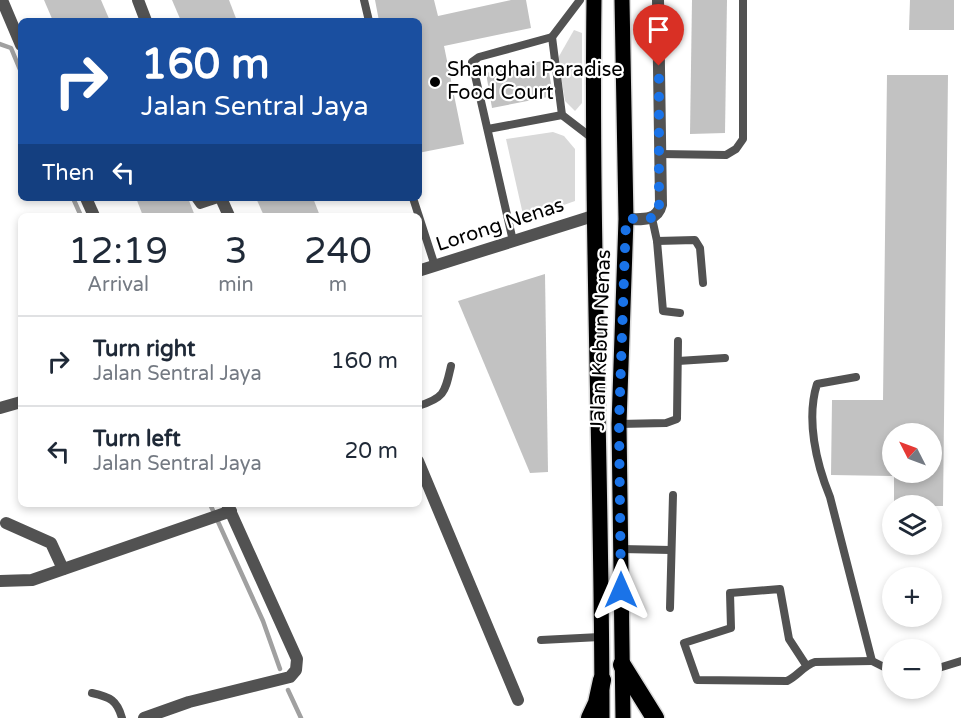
<!DOCTYPE html>
<html lang="en">
<head>
<meta charset="utf-8">
<style>
	body { margin:0; font-family:"Varela Round",sans-serif; background:#f2f2f3; color:#1f2937; height:100vh; display:flex; flex-direction:column; font-size:22px; white-space:nowrap }
	* { box-sizing:border-box; margin:0 }
	p { font-size:20px; color:#747a83 }
	.icon { flex:none; width:33px; height:33px; fill:none; stroke:currentColor; stroke-width:2; stroke-linecap:round; stroke-linejoin:round }
	.map { position:relative; flex:1; overflow:hidden }
	.sheet { position:absolute; left:18px; top:213px; width:404px; height:294px; display:flex; flex-direction:column; background:#fff; border-radius:9px; box-shadow:0 3px 9px #0003 }
	.sheet>* { flex:none }
	.top-card { position:absolute; left:18px; top:18px; width:404px; height:183px; border-radius:9px; box-shadow:0 3px 9px #0003; background:#1a4fa0; color:#fff; overflow:hidden }
	.needle { width:39px; rotate:312deg }
	.fabs { position:absolute; left:882px; top:423px; display:grid; gap:12px }
	.fabs a { display:grid; place-items:center; width:60px; height:60px; border-radius:50%; background:#fff; box-shadow:0 3px 9px #0003; font-size:30px }
	.pin { position:absolute; display:grid; place-items:center; width:51px; height:51px; color:#fff; margin:-62px -26px; border-radius:50% 50% 50% 0; rotate:-45deg; box-shadow:0 0 6px #0007 }
	.pin .icon { rotate:45deg }
	.me { position:absolute; width:66px; margin:-33px; rotate:0deg; stroke-linejoin:round; filter:drop-shadow(0 0 4px #0008) }
	.turn { display:flex; align-items:center; gap:21px; height:126px; padding:0 24px; font-size:27px }
	.turn .icon { width:78px; height:78px; stroke-width:2.5 }
	.turn b { display:block; font-size:42px; line-height:51px }
	.then { display:flex; align-items:center; height:57px; padding:0 24px; background:#0003; gap:12px; font-size:22px }
	.eta { display:flex; justify-content:space-evenly; align-items:center; height:102px; text-align:center }
	.eta b { font-size:36px; font-weight:600; line-height:42px }
	ul { padding:0; list-style:none }
	li { display:flex; align-items:center; gap:18px; height:90px; padding:0 24px; border-top:2px solid #e0e1e3 }
	li div { flex:1 }
	li b { display:block; font-size:22px }
	li em { font-style:normal }
	.map>svg:first-child { display:block }
	.green { fill:#d9d9d9 }
	.lines { fill:none; stroke-linecap:round; stroke-linejoin:round }
	.stream { stroke:#a0a0a0; stroke-width:4.5 }
	.building { fill:#c2c2c2 }
	.primary-casing { stroke:#dbdbdb; stroke-width:18 }
	.motorway-casing { stroke:#dbdbdb; stroke-width:21 }
	.service { stroke:#525252; stroke-width:8 }
	.minor { stroke:#525252; stroke-width:12 }
	.primary { stroke:#000; stroke-width:15 }
	.motorway { stroke:#000; stroke-width:18 }
	.route { stroke:#1a73e8; stroke-width:10; stroke-dasharray:0 18 }
	.poi-dot { fill:#000; stroke:#fff; stroke-width:2 }
	.labels { text-anchor:middle; dominant-baseline:central; stroke-width:4.5; stroke-linejoin:round; paint-order:stroke }
	.poi-label { font-size:20px; fill:#000; stroke:#fff; text-anchor:start }
	.street-label { font-size:20px; fill:#000; stroke:#fff }
</style>
</head>
<body>
<div class="map">
<svg width="961" height="718" viewBox="0 0 961 718">
	<rect width="100%" height="100%" fill="#fff"/>
	<g class="green">
		<path d="M574,30L582,33V103L575,111L565,101L558,58Z"/>
		<path d="M553,132L564,136L575,149V201L524,219L506,139Z"/>
	</g>
	<g class="lines">
		<g class="stream">
			<path d="M0,44L11,48L21,72"/>
			<path d="M73,198L81,216"/>
			<path d="M210,504L263,621L280,669"/>
			<path d="M288,690L301,718"/>
		</g>
	</g>
	<g class="building">
		<path d="M44,0H101L110,21H53Z"/>
		<path d="M172,0H229L237,21H181Z"/>
		<path d="M375,0H434L438,16L511,0H526L531,28L444,46L464,144L418,153V21H379Z"/>
		<path d="M692,0H727L725,133L690,134Z"/>
		<path d="M910,0H954V30H909Z"/>
		<path d="M547,60L553,96L492,108L486,73Z"/>
		<path d="M887,75H948L943,506H894V472H932V434H892V476L831,475L832,400H883Z"/>
		<path d="M136,198H188L195,216H143Z"/>
		<path d="M256,198H313L320,216H264Z"/>
		<path d="M545,274L548,472L530,473L458,301Z"/>
	</g>
	<g class="lines">
		<defs>
			<g id="primary">
				<path d="M594,0C591,239 602,479 602,718"/>
				<path d="M622,0L626,219L619,424L623,718"/>
			</g>
			<g id="motorway">
				<path d="M622,665L655,718"/>
				<path d="M590,718L597,703L602,680"/>
			</g>
		</defs>
		<use href="#primary" class="primary-casing"/>
		<use href="#motorway" class="motorway-casing"/>
		<g class="service">
			<path d="M364,0L369,21"/>
			<path d="M552,37L562,115L592,138"/>
			<path d="M488,129L562,115"/>
			<path d="M660,154L726,155L736,149L743,139V0"/>
			<path d="M195,198L200,205L221,198"/>
			<path d="M413,198L435,266"/>
			<path d="M652,218L657,241L695,240L700,248L703,283"/>
			<path d="M513,241L472,62L479,57L552,37L580,0"/>
			<path d="M657,241L663,311L680,313"/>
			<path d="M678,361L725,358"/>
			<path d="M856,377L817,384C806,419 816,463 830,497L872,661L892,671"/>
			<path d="M418,406C445,398 445,392 451,366"/>
			<path d="M619,424L666,423L677,419L678,341"/>
			<path d="M621,549L671,550"/>
			<path d="M670,608L673,495"/>
			<path d="M541,640L600,637"/>
			<path d="M806,665L789,639L780,589L730,593L731,628L684,643L697,680L787,681C798,676 803,666 815,662L872,661"/>
			<path d="M932,670L961,661"/>
			<path d="M92,693C110,697 117,700 122,718"/>
		</g>
		<g class="minor">
			<path d="M2,0L21,45"/>
			<path d="M138,0L146,21"/>
			<path d="M86,198L94,216"/>
			<path d="M221,198L229,216"/>
			<path d="M626,219C641,219 657,222 661,205L658,0"/>
			<path d="M418,271L593,216"/>
			<path d="M0,408L21,402"/>
			<path d="M418,461L518,700"/>
			<path d="M6,523L51,543L63,569"/>
			<path d="M0,581L32,580L231,511"/>
			<path d="M144,718L189,702L290,677L296,670L297,659L227,504"/>
		</g>
		<use href="#primary" class="primary"/>
		<use href="#motorway" class="motorway"/>
	</g>
	<g class="lines">
		<path class="route" d="M621,590L619,423L626,219L652,218L659,213V66"/>
	</g>
	<circle class="poi-dot" cx="435" cy="82" r="6"/>
	<g class="labels">
		<g class="poi-label">
			<text x="447" y="70">Shanghai Paradise<tspan x="447" dy="23">Food Court</tspan></text>
		</g>
		<g class="street-label">
			<text transform="translate(500 225) rotate(-18)">Lorong Nenas</text>
			<text transform="translate(601 340) rotate(-88)">Jalan Kebun Nenas</text>
		</g>
	</g>
</svg>
<div class="fabs">
<a><svg class="needle" viewBox="-14 -14 28 28"><path d="M0-13l5 13h-10z" fill="#e53935"/><path d="M0 13l5-13h-10z" fill="#747a83"/></svg></a>
<a><svg class="icon" aria-label="layers" viewBox="0 0 24 24"><path d="M12 4l9 5-9 5-9-5zM3 14l9 5 9-5"/></svg></a>
<a>+</a>
<a>−</a>
</div>
<div class="pin" style="left:659px;top:66px;background:#d93025"><svg class="icon" aria-label="arrive" viewBox="0 0 24 24"><path d="M6 21V4h12l-3 4 3 4H6"/></svg></div>
<svg class="me" style="left:621px;top:590px" viewBox="-20 -20 40 40"><path d="M0-17L14 15 0 8-14 15z" fill="#1a73e8" stroke="#fff" stroke-width="4"/></svg>
<div class="top-card">
<div class="turn"><svg class="icon" aria-label="right" viewBox="0 0 24 24"><path d="M7 20v-9h11M14 6l5 5-5 5"/></svg><div><b>160 m</b>Jalan Sentral Jaya</div></div>
<div class="then">Then<svg class="icon" aria-label="left" viewBox="0 0 24 24"><path d="M17 20v-9H6M10 6l-5 5 5 5"/></svg></div>
</div>
<section class="sheet">
<div class="eta">
<div><b>12:19</b><p>Arrival</p></div>
<div><b>3</b><p>min</p></div>
<div><b>240</b><p>m</p></div>
</div>
<ul>
<li><svg class="icon" aria-label="right" viewBox="0 0 24 24"><path d="M7 20v-9h11M14 6l5 5-5 5"/></svg><div><b>Turn right</b><p>Jalan Sentral Jaya</p></div><em>160 m</em></li>
<li><svg class="icon" aria-label="left" viewBox="0 0 24 24"><path d="M17 20v-9H6M10 6l-5 5 5 5"/></svg><div><b>Turn left</b><p>Jalan Sentral Jaya</p></div><em>20 m</em></li>
</ul>
</section>
</div>
</body>
</html>
